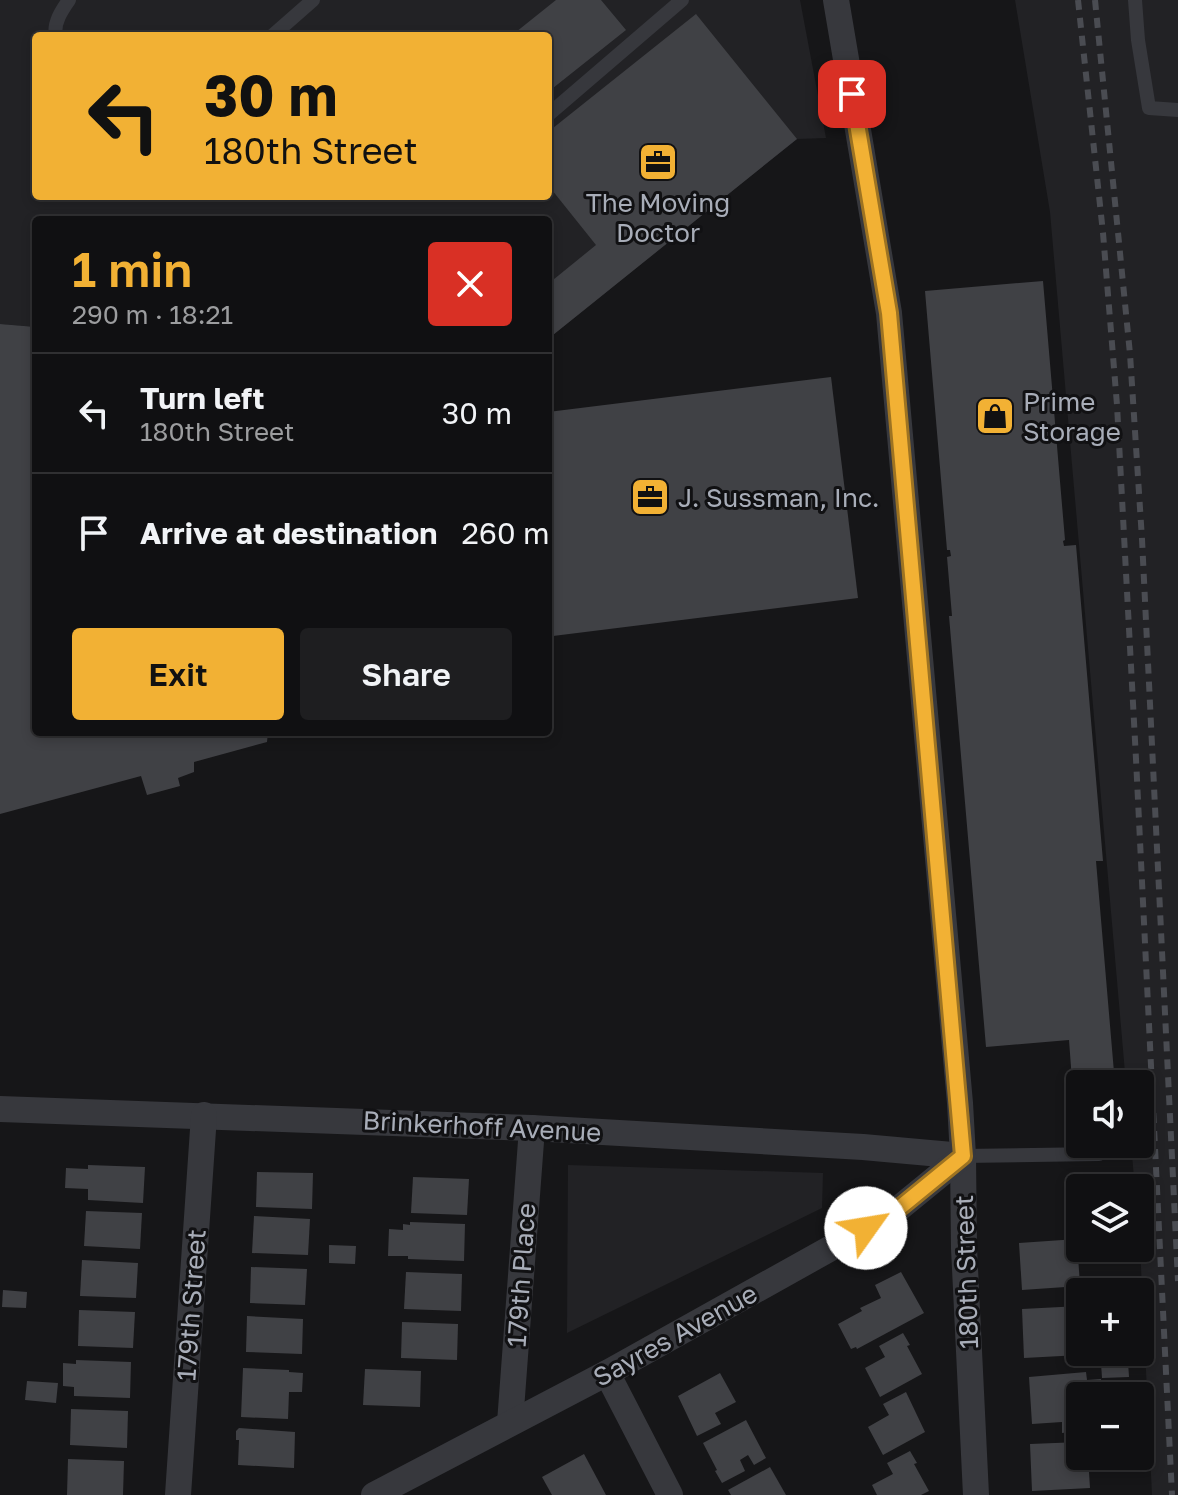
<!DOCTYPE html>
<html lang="en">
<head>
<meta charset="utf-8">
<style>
	body { margin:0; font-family:"Golos Text",sans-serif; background:#1e1e20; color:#f1f3f6; height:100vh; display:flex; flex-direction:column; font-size:30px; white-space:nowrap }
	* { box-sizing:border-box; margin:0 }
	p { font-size:26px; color:#9c9d9f }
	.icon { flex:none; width:44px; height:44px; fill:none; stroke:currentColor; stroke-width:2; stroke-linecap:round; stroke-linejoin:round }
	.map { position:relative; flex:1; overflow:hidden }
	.side { position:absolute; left:32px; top:216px; width:520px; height:520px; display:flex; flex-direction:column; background:#101012; border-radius:8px; box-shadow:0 4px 12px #0003,0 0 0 2px #303032 }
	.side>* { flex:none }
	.guide { position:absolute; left:32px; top:32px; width:520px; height:168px; border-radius:8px; box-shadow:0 4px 12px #0003,0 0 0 2px #303032; background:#f2b134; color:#111; overflow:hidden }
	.tools { position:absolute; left:1066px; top:1070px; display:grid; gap:16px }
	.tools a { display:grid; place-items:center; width:88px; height:88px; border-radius:8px; background:#101012; box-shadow:0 4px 12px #0003,0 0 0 2px #303032; font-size:40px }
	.pin { position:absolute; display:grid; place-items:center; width:68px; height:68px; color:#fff; margin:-34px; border-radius:16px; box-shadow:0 4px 12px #0006 }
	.me { position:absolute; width:88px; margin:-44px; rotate:58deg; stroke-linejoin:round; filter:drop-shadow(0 0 6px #0008) }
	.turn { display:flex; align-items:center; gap:28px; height:168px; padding:0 40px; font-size:36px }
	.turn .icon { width:104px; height:104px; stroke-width:2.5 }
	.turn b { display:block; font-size:56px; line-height:68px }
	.round { display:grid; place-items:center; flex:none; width:84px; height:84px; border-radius:8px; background:#1e1e20 }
	.head { display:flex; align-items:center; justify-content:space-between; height:136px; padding:0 40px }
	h1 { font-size:48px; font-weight:600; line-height:60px; color:#f2b134 }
	.action { display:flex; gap:16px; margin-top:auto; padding:16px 40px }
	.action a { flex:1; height:92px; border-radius:8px; background:#f2b134; color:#111; font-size:32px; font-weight:600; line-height:92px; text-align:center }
	.action a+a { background:#1e1e20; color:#f1f3f6 }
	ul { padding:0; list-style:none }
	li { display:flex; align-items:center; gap:24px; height:120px; padding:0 40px; border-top:2px solid #303032 }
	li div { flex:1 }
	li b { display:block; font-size:30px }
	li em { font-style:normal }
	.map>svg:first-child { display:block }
	.built { fill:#222225; fill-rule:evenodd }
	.building { fill:#404145 }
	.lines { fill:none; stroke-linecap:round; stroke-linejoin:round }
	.lane { stroke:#37383d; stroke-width:14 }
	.street { stroke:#37383d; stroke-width:26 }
	.rail { stroke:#4a4c52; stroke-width:6; stroke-dasharray:10 8; stroke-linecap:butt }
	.route-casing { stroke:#9d7322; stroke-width:20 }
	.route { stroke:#f2b134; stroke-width:14 }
	.labels { text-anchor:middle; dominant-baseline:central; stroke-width:6; stroke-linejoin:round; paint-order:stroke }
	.poi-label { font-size:26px; fill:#a8adb8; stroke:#111113; text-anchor:start }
	.street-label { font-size:26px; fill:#a8adb8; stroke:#111113 }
</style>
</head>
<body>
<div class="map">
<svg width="1178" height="1495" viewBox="0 0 1178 1495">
	<rect width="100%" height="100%" fill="#161618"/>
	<g class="built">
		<path d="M0,0H800L826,138L797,139L548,339V220H36V327L0,324ZM36,36H548V196H36Z"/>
		<path d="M1015,0H1178V1495H1152L1140,1247V1188H1135L1131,1144H1140V1084H1126L1050,212Z"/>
		<path d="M568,1165L823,1173L822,1208L567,1333Z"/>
	</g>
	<g class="building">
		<path d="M556,0H601L626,30L548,92V36H511Z"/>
		<path d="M696,14L797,139L548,339V284L596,245L548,185V132Z"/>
		<path d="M1043,281L1065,540L1063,541L1064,546L1076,545L1103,861H1096L1115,1084H1080V1093L1073,1094L1069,1040L986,1047L949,616H952L947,557L951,556L950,550H947L925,291Z"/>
		<path d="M0,324L36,327V732H268L267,742L194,762V772L178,778L180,786L147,795L141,776L0,814Z"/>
		<path d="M831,377L858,598L553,636L548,629V412Z"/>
		<path d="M88,1165L145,1167L143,1203L88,1200V1189L65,1188L66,1168L88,1169Z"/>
		<path d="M257,1172L313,1173L312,1209L256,1207Z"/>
		<path d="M413,1177L469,1179L467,1215L411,1213Z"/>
		<path d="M86,1211L142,1213L140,1249L84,1246Z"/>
		<path d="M254,1216L310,1219L308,1255L252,1253Z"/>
		<path d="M410,1222L465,1224L464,1261L408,1259V1256H388L389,1229L403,1230V1224L410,1225Z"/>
		<path d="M1077,1239L1080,1286L1022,1290L1019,1243Z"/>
		<path d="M329,1245L356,1246L355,1264L329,1263Z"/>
		<path d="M82,1260L138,1263L136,1298L80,1296Z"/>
		<path d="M251,1267L307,1269L305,1305L250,1303Z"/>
		<path d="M406,1272L462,1274L461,1311L404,1309Z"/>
		<path d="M901,1272L924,1313L857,1349L856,1347L851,1349L838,1324L862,1311L860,1308L881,1298L875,1285Z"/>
		<path d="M3,1290L27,1292L26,1308L2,1307Z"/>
		<path d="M1080,1306V1355L1024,1358L1022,1309Z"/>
		<path d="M79,1310L135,1312L133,1348L78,1346Z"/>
		<path d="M247,1316L303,1319L302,1354L246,1352Z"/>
		<path d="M402,1322L458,1324L457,1360L401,1358Z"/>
		<path d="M903,1333L910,1345L907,1346L922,1374L880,1397L865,1368L885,1357L879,1346Z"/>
		<path d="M76,1360L131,1362L130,1398L74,1396V1387L63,1386V1363L76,1364Z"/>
		<path d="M1128,1362L1129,1377L1102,1378L1101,1363Z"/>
		<path d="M243,1368L289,1370V1372L303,1373L302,1392H289L288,1419L241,1417Z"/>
		<path d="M365,1369L421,1371L420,1407L363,1405Z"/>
		<path d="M1086,1372L1087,1380L1101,1379L1102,1394L1080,1396V1431L1062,1433V1422L1032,1424L1029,1377Z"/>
		<path d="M720,1373L736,1402L715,1413L721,1424L697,1436L678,1396Z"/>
		<path d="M27,1381L58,1383L56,1403L25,1400Z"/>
		<path d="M906,1392L925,1432L883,1455L868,1427L889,1415L883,1404Z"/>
		<path d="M71,1409L128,1411L127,1448L70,1445Z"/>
		<path d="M746,1420L766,1458L754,1465L748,1455L740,1460L745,1471L722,1483L715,1471L717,1470L703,1443Z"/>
		<path d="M239,1428L295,1432L294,1468L238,1465L239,1440H236V1431Z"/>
		<path d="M1080,1442V1456H1088L1090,1488L1032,1491L1030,1444Z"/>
		<path d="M910,1451L917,1463L914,1464L929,1491L921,1495H877L872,1485L893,1474L887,1463Z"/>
		<path d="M584,1454L606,1495H552L542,1477Z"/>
		<path d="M68,1459L124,1461L123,1495H67Z"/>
		<path d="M770,1467L786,1495H731L728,1490Z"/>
	</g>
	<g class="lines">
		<g class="lane">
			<path d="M1135,0L1138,40L1149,108L1178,110"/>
			<path d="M56,36C53,23 62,10 69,0"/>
			<path d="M272,36L313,0"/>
			<path d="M548,115L682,0"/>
			<path d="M963,1156L1099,1154"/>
		</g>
		<g class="street">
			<path d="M836,0L889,313L960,1103L963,1156L964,1248L976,1495"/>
			<path d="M0,1109L532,1128L863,1147L963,1156"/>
			<path d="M607,1373L670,1495"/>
			<path d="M510,1423L532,1128"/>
			<path d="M178,1495L204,1115"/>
			<path d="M374,1495L607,1373L892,1214L963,1156"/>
		</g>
		<g class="rail">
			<path d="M1078,0L1103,233L1117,405L1136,759L1172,1495"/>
			<path d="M1095,0L1130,354L1142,539L1178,1281"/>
		</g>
	</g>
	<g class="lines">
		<defs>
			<path id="route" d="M852,94L889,313L963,1156L892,1214L866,1228"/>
		</defs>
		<use href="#route" class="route-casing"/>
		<use href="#route" class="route"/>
	</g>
	<defs>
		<symbol id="office-square" viewBox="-11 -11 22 22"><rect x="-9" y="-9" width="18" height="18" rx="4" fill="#f2b134" stroke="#111113"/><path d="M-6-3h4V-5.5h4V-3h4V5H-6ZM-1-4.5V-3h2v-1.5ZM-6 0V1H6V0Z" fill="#111"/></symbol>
		<symbol id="shop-square" viewBox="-11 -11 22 22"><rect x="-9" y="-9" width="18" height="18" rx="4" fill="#f2b134" stroke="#111113"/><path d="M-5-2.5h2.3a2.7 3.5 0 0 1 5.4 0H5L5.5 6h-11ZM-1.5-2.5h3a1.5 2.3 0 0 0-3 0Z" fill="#111"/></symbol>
	</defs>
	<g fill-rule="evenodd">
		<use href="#office-square" x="636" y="140" width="44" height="44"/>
		<use href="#shop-square" x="973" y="394" width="44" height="44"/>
		<use href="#office-square" x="628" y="475" width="44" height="44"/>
	</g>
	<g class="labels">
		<g class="poi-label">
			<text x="658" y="202" text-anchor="middle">The Moving<tspan x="658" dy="30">Doctor</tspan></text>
			<text x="1023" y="401">Prime<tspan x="1023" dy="30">Storage</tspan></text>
			<text x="678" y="497">J. Sussman, Inc.</text>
		</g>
		<g class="street-label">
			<text transform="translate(482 1126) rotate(3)">Brinkerhoff Avenue</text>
			<text transform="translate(966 1272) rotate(-92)">180th Street</text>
			<text transform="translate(521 1275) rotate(-86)">179th Place</text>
			<text transform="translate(191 1305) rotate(-86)">179th Street</text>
			<text transform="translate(675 1335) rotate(-29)">Sayres Avenue</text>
		</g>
	</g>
</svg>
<div class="tools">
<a><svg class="icon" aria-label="sound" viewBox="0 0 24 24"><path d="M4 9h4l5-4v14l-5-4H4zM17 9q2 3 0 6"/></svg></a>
<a><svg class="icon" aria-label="layers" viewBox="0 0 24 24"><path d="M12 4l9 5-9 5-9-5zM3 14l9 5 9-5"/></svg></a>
<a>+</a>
<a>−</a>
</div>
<div class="pin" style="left:852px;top:94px;background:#d93025"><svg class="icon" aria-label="arrive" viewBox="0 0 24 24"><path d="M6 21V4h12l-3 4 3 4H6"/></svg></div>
<svg class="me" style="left:866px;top:1228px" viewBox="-20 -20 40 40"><circle r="19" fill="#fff"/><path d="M0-13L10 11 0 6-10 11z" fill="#f2b134"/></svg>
<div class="guide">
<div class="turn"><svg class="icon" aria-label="left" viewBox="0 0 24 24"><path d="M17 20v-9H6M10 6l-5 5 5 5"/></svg><div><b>30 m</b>180th Street</div></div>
</div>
<section class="side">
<div class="head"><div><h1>1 min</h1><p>290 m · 18:21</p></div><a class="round" style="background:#d93025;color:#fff"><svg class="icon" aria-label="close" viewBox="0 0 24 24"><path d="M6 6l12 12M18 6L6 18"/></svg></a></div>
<ul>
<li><svg class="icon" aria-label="left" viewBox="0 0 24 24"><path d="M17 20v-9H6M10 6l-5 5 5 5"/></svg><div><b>Turn left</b><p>180th Street</p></div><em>30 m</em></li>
<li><svg class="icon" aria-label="arrive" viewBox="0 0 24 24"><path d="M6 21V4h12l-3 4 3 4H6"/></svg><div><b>Arrive at destination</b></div><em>260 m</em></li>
</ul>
<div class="action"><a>Exit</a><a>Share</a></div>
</section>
</div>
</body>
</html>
